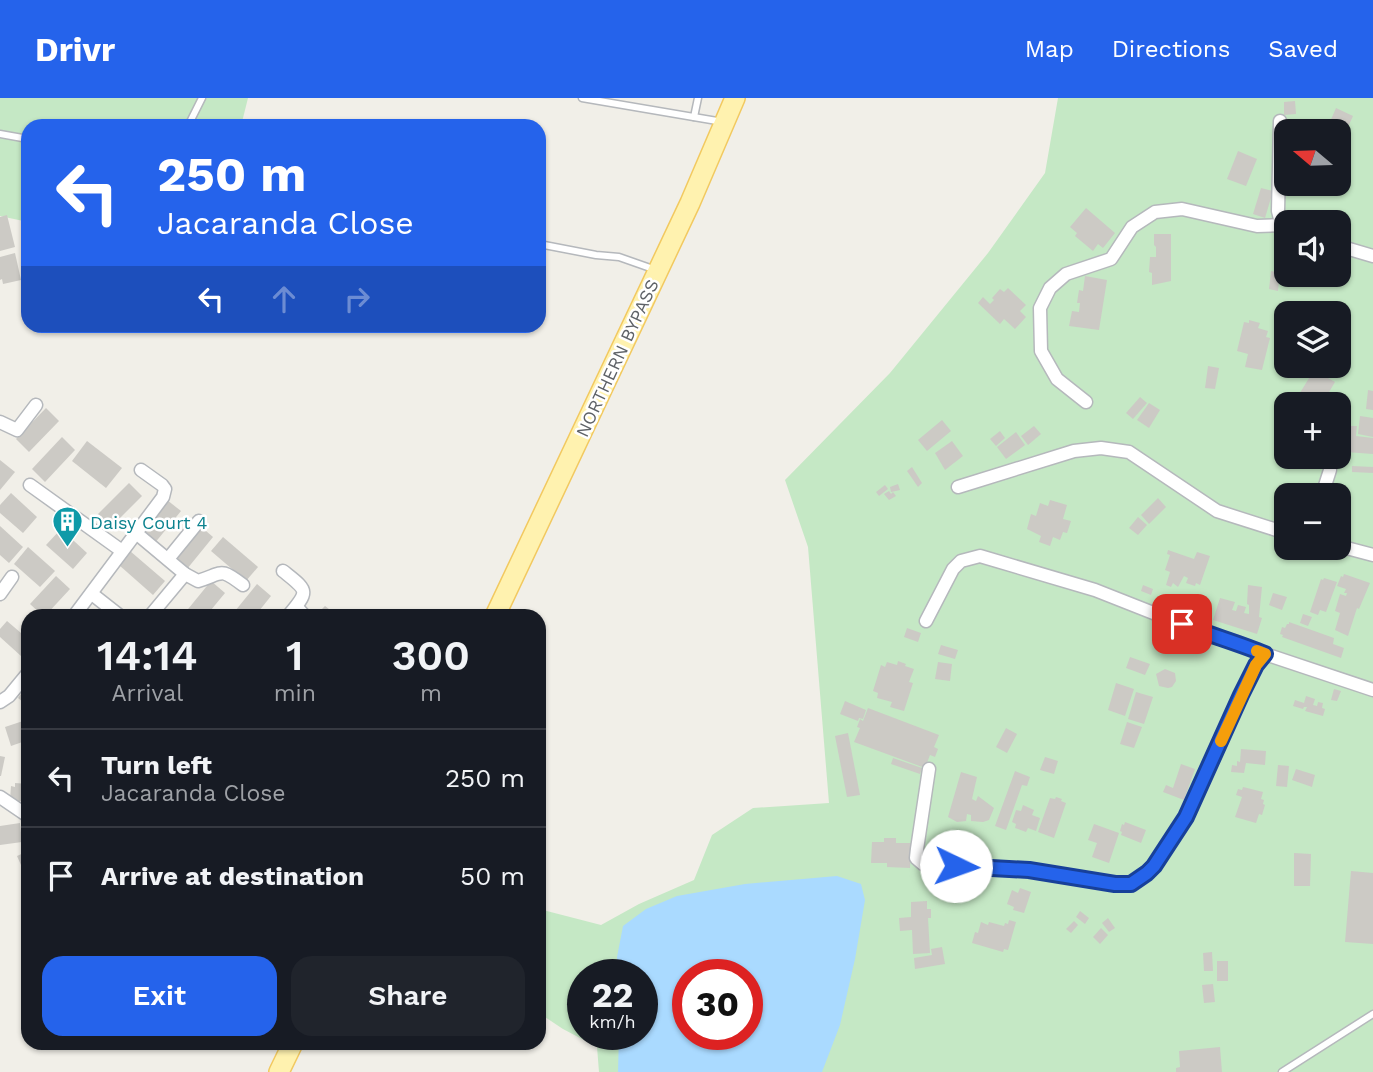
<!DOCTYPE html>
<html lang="en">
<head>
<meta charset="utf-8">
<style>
	body { margin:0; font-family:"Work Sans",sans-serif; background:#20242c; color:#f1f3f6; height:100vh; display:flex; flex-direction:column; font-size:26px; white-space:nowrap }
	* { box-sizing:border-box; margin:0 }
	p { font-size:23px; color:#9ea1a6 }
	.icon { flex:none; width:38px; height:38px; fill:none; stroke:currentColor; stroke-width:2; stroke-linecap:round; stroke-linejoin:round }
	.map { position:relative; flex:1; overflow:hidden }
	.drawer { position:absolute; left:21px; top:511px; width:525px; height:441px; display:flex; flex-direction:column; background:#171b24; border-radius:21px; box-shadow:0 2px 5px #0004 }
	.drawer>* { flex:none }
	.banner { position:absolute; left:21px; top:21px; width:525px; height:214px; border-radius:21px; box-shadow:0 2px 5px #0004; background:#2563eb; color:#fff; overflow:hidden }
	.needle { width:46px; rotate:289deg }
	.tools { position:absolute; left:1274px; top:21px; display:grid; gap:14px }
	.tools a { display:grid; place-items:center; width:77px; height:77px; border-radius:14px; background:#171b24; box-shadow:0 2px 5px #0004; font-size:35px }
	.speed { position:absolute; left:567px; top:861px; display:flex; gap:14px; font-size:35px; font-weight:700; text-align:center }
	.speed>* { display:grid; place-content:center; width:91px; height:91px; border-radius:50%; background:#171b24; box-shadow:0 2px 5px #0004; line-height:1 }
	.speed small { font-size:18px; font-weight:400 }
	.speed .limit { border:10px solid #d22; background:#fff; color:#111 }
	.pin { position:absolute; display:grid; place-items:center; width:60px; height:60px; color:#fff; margin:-30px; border-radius:14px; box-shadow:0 4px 10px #0006 }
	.me { position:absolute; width:77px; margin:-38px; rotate:93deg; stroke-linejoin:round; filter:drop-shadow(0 0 5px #0008) }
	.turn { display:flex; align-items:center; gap:24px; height:147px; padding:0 21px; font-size:32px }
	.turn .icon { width:91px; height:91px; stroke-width:2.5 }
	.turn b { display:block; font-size:49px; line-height:60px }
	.lanes { display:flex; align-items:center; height:66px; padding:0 21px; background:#0003; justify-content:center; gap:35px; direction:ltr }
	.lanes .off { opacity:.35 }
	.eta { display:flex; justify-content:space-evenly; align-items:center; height:119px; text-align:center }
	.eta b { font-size:42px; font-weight:600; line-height:49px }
	.button { display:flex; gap:14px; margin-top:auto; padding:14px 21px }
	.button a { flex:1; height:80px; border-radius:21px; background:#2563eb; color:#fff; font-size:28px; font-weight:600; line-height:80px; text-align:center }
	.button a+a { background:#20242c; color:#f1f3f6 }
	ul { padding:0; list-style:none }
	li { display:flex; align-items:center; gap:21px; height:98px; padding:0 21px; border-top:2px solid #363941 }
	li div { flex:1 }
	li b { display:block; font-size:26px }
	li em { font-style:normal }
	header { display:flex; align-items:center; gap:42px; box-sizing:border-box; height:98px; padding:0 35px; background:#2563eb; color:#fff }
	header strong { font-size:33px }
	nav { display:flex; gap:38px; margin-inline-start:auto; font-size:24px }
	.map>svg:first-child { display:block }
	.green { fill:#c5e8c5; fill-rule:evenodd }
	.water { fill:#aadaff; fill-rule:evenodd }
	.building { fill:#cccac5 }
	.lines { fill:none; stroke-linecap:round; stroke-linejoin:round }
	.service-casing { stroke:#b5b8bc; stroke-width:9 }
	.minor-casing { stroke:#b5b8bc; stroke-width:15 }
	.primary-casing { stroke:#f2c960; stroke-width:22 }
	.service { stroke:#fff; stroke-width:6 }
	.minor { stroke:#fff; stroke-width:12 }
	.primary { stroke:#fff2af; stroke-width:19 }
	.route-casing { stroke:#184099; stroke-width:18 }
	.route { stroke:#2563eb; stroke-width:12 }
	.slow { stroke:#f59e0b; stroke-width:12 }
	.labels { text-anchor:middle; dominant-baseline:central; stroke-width:5; stroke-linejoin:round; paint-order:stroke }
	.street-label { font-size:18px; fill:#5f6368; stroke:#fff }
	.culture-label { font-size:18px; fill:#0d838f; stroke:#fff; text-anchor:start }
</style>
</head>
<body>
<header>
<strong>Drivr</strong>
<nav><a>Map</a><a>Directions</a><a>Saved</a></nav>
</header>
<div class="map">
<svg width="1373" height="974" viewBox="0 0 1373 974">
	<rect width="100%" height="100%" fill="#f1efe8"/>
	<g class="green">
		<path d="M0,0H248L241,28H28V124L0,118Z"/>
		<path d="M1058,0H1373V974H599L597,949L563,931L539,915V811L601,827L639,806L694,782L712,737L753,710L829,705L808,449L785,382L890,275L988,155L1045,75ZM1286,33H1339V86H1286ZM1286,124H1339V177H1286ZM1286,215H1339V268H1286ZM1286,306H1339V359H1286ZM1286,397H1339V450H1286ZM583,877H642V936H583ZM688,877H747V936H688Z"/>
	</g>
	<path class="water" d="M837,778L861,786L865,802L855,861L840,927L822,974H618L619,936H642V877H618L617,859L623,828L646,811L677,798L745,786ZM688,877H747V936H688Z"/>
	<g class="building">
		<path d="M1295,3L1296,16L1284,17V4Z"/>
		<path d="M1336,10L1353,18L1339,49V33H1326Z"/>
		<path d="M1238,53L1257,61L1246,88L1227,81Z"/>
		<path d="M1261,90L1273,93L1265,120L1253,116Z"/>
		<path d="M1086,110L1115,135L1103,150L1098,146L1093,153L1075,138L1077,135L1070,129Z"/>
		<path d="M7,117L15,149L0,153V119Z"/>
		<path d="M1154,136H1171V183L1152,187V175L1149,174L1150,159H1156V149L1154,147Z"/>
		<path d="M15,155L21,182L3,186L2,181L0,182V159Z"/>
		<path d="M1271,173L1280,175L1278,193L1269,191Z"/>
		<path d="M1085,178L1107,182L1099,232L1069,228L1072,213L1079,214L1080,205H1077L1079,192L1083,193Z"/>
		<path d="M1008,190L1026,207L1020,213L1026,219L1015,231L1004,221L1000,226L978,205L983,199L990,206L994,202L992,200L1000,191L1004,194Z"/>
		<path d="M1249,222L1260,225L1258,230L1268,233L1266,239L1270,240L1262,272L1245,269L1248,256L1237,253L1244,224L1249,225Z"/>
		<path d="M1208,268L1219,270L1215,291L1205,290Z"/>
		<path d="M1314,272L1335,284L1322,306H1300L1295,303Z"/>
		<path d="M1368,292L1373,293V312L1366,311Z"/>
		<path d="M1140,299L1147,305L1133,321L1126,315Z"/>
		<path d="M1149,305L1160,312L1149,330L1137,322Z"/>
		<path d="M46,310L59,323L29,354L16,341Z"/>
		<path d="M1360,318L1373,320V339L1358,336Z"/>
		<path d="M942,322L951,333L927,353L918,342Z"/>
		<path d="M1034,328L1041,336L1028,347L1021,338Z"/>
		<path d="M1348,328H1357L1356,338L1373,340V356L1346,354Z"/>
		<path d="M1000,333L1005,340L996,348L990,341Z"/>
		<path d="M1016,334L1025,347L1006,361L997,349Z"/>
		<path d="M62,339L75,352L45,384L32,371Z"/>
		<path d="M87,343L122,370L106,390L72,363Z"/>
		<path d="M952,343L963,358L945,372L935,355Z"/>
		<path d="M0,362L15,374L0,392Z"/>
		<path d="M1352,368L1373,369V375L1352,374Z"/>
		<path d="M912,369L922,385L918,389L907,373Z"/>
		<path d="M129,385L142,398L111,429L98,416Z"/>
		<path d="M898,386L900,392L891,394L890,389Z"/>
		<path d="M885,387L888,391L879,398L876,394Z"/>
		<path d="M889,393L891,396L893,394L896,398L889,402L884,396Z"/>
		<path d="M11,395L37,419L23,435L0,415V407Z"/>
		<path d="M1158,400L1166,409L1149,426L1141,417Z"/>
		<path d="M167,402L181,413L154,446L140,434Z"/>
		<path d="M1050,402L1067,407L1063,421L1071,423L1067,435L1063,434L1060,442L1053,439L1050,448L1039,444L1041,438L1027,431L1031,416L1036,418L1040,405L1048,408Z"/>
		<path d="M1138,419L1147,427L1138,437L1129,430Z"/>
		<path d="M199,427L213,439L187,471L173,460Z"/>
		<path d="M0,428L23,449L9,465L0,457Z"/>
		<path d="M61,431L87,455L73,471L46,447Z"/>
		<path d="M223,439L258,469L246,483L211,453Z"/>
		<path d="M28,449L55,473L40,489L14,466Z"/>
		<path d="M1168,452L1194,461L1197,454L1210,458L1200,487L1196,485L1195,488L1186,485L1188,480L1184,478L1178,489L1173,485L1171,489L1166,487L1170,474L1165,472L1170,457L1167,456Z"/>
		<path d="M130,453L165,483L153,497L119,467Z"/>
		<path d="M1344,476L1370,485L1359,511L1357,510L1348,538L1335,532L1340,515L1335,513L1340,496L1346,498L1347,495H1344L1346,491L1337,488L1341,478L1343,479Z"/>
		<path d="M56,478L70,491L45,518H43L30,506Z"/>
		<path d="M1324,480L1337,484L1326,514L1320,512L1318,517L1310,514L1321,481L1323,482Z"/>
		<path d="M211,483L225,495L206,518H187L184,516Z"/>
		<path d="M257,486L271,498L255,518H231Z"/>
		<path d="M1143,487L1153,491L1151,497L1141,493Z"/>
		<path d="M1248,487L1262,489L1259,519L1262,520L1257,536L1213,522L1220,500L1235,504L1232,512L1236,513L1238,507L1246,509L1244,515L1249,516V507L1247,506Z"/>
		<path d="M1273,495L1287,499L1282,512L1269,507Z"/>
		<path d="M325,508L338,518H315Z"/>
		<path d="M1303,516L1312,519L1308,528L1300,525Z"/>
		<path d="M7,523L28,541V551L21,558L0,539V531Z"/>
		<path d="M1289,524L1334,540L1333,546L1344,550L1341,560L1282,539L1283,537L1280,536L1282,529L1285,530L1287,526H1289Z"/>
		<path d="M907,530L921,535L918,544L904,539Z"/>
		<path d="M941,547L958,552L955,561L938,556Z"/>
		<path d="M1130,559L1150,566L1145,577L1126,570Z"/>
		<path d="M898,563L906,566L905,568L914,571L909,584L913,585L904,613L890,609L892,604L877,600L878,595L873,593L881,567L885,569L887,564L897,567Z"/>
		<path d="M938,564L952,566L950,583L935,581Z"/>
		<path d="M1165,571L1175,575L1176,583L1172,589L1168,590L1159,588L1156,576Z"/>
		<path d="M1116,585L1134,591L1125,618L1108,612Z"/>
		<path d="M28,586V608L18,600Z"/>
		<path d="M1334,591L1341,593L1337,603L1331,602Z"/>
		<path d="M1136,594L1153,599L1144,626L1128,621Z"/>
		<path d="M1306,598L1315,601L1313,607L1317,608L1318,604L1323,605L1322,610L1325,611L1323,618L1305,613L1307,609H1304L1303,611L1293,608L1295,602L1304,605Z"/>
		<path d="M845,603L866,612L863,621L859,620L858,623L840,616Z"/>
		<path d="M868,610L939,637L934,649L938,651L935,659L930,657L925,670L854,644L860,630L857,629L860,621L863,623Z"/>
		<path d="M26,622L28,629V642L11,648L5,629Z"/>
		<path d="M1127,624L1142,629L1134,650L1120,646Z"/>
		<path d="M1006,630L1017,636L1007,655L996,649Z"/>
		<path d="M848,635L860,697L847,699L835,638Z"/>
		<path d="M1241,651L1266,653L1265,667L1246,665L1244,675L1231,674L1232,667L1237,668V663L1240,664Z"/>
		<path d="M0,658L5,659L1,678H0Z"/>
		<path d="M1045,659L1058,663L1054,676L1040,672Z"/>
		<path d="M893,660L922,670L920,676L891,666Z"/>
		<path d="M1181,666L1195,671L1184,702L1163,694L1166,687L1173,690Z"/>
		<path d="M1278,667L1289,668L1287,689L1276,688Z"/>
		<path d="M1296,671L1315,677L1312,689L1292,682Z"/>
		<path d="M1015,673L1030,679L1027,688L1022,687L1006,732L995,728Z"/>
		<path d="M961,674L977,679L972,701L976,703L978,698L994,710L989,722L983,724L971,723V717L967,716L966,723L957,724L948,719Z"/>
		<path d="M15,685L28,686V704L10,702L11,688L15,689Z"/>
		<path d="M1243,689L1263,694L1261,701L1264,702L1263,706L1265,707L1262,717L1259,716L1256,725L1235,719L1242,699L1236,697L1238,691L1242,692Z"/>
		<path d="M1056,699L1062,701L1061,703L1066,705L1054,740L1038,734L1050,700L1055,701Z"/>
		<path d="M1023,707L1034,712L1032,717L1040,720L1036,733L1028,730L1026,734L1015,730L1016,726L1012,724L1016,712L1021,713Z"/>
		<path d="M1125,724L1146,732L1141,745L1121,737L1122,734L1120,733L1122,726L1124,727Z"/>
		<path d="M20,725L22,744L0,747V728Z"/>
		<path d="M1094,726L1119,735L1109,765L1092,759L1097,745L1088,742Z"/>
		<path d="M884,740H896V745H911L910,770L887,769V765H871L872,744H884Z"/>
		<path d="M28,753V773L25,766L21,767L17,758Z"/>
		<path d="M1294,755L1311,756L1310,788H1294Z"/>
		<path d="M1351,773L1373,775V846L1345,844Z"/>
		<path d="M1020,790L1031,794L1024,815L1013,812L1014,809L1007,806L1012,792L1018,795Z"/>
		<path d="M927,803V811H931V820H928L930,855L913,856L912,832L900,833L899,820L911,819V804Z"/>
		<path d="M1080,813L1089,820L1085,826L1076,819Z"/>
		<path d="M1108,820L1115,830L1109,834L1102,825Z"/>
		<path d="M1009,822L1016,824L1008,852L1004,851L1003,854L972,845L975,834L978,835L981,824L988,827L989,824L1004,828L1005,825L1008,826Z"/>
		<path d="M1074,823L1078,827L1071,835L1066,831Z"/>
		<path d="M1101,830L1108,837L1100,846L1093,839Z"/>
		<path d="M942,849L945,866L915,871L914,860L932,857L931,851Z"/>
		<path d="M1212,854L1213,873H1204L1203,855Z"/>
		<rect x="1217" y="863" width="11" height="20"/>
		<path d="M1213,886L1215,904L1204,905L1202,887Z"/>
		<path d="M1220,949L1222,974H1176V970L1180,969L1179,953Z"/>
	</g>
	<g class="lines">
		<defs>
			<g id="service">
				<path d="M582,0L723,24"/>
				<path d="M694,19L698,0"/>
				<path d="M188,28L202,0"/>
				<path d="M0,36L28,41"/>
				<path d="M539,146L596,157L619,159L656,172"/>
				<path d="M298,506L309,518"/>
				<path d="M1282,974L1373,916"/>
			</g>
			<g id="minor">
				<path d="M1280,23L1278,113L1280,121L1286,127"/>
				<path d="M1339,148L1373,158"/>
				<path d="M1086,304L1057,281L1041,253L1040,210L1050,190L1066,176L1111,161L1132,129L1155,114L1182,111L1257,128L1286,127"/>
				<path d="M0,324L17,332L36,307"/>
				<path d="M30,387L122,453"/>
				<path d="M958,389L1074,353L1101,350L1129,354L1217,413L1286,435"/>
				<path d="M1322,397L1330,372"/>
				<path d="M136,435L185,476L150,518"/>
				<path d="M1339,448L1373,457"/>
				<path d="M168,461L199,423"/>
				<path d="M283,473C308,493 310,492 288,518"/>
				<path d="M185,476L198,483C224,475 219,469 243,487"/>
				<path d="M0,496L12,479"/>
				<path d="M92,496L120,518"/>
				<path d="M74,518L163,399L165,391L162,387L141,372"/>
				<path d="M926,523L953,471L961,463L980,458L1095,492L1204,535L1237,544L1265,556L1373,592"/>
				<path d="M0,604L9,598L28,575"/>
				<path d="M929,671L917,751L916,760L923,766L1029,772L1115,786H1131L1154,769L1186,719L1241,597L1256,567L1265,556"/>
				<path d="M0,699L28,718"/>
			</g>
			<g id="primary">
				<path d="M495,518L690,105L735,0"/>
				<path d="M279,974L293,945"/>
			</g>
		</defs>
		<use href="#service" class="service-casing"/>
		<use href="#minor" class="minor-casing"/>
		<use href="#primary" class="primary-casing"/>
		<use href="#service" class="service"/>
		<use href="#minor" class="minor"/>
		<use href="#primary" class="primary"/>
	</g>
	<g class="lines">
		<defs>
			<path id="route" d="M956,768L1029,772L1115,786H1131L1147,775L1154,768L1186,719L1241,597L1256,567L1265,556C1238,545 1210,537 1182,526"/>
		</defs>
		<use href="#route" class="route-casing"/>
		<use href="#route" class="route"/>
		<path class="slow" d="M1221,643L1256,567L1265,556L1257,553"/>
	</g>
	<defs>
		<symbol id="building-pin" viewBox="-11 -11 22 30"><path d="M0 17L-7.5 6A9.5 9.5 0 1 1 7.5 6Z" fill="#0f9aa8" stroke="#fff"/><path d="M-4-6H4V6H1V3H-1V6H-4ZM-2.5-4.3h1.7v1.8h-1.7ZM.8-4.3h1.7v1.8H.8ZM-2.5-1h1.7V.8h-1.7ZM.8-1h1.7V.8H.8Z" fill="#fff"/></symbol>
	</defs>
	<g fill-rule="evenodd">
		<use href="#building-pin" x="50" y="406" width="35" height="47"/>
	</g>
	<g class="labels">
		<g class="street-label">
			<text transform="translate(617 260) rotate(-65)">NORTHERN BYPASS</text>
		</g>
		<g class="culture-label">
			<text x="90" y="424">Daisy Court 4</text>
		</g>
	</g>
</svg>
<div class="tools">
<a><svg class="needle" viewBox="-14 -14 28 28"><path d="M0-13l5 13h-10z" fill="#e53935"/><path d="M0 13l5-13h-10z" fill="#9ea1a6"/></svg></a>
<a><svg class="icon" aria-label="sound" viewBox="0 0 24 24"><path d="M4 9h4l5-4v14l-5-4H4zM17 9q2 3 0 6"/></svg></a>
<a><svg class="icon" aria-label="layers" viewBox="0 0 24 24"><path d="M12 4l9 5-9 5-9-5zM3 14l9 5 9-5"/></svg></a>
<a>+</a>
<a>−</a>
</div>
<div class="speed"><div>22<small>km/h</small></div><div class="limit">30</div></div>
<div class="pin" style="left:1182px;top:526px;background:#d93025"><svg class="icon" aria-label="arrive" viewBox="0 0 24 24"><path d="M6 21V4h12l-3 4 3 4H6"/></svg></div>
<svg class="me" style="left:956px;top:768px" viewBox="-20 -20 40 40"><circle r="19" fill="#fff"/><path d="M0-13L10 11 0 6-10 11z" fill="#2563eb"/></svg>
<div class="banner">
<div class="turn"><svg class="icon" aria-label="left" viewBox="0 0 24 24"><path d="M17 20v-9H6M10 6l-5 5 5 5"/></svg><div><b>250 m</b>Jacaranda Close</div></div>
<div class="lanes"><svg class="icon" aria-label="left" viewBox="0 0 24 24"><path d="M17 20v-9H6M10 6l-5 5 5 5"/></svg><svg class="icon off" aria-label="ahead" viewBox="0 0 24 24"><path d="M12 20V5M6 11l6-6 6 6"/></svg><svg class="icon off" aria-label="right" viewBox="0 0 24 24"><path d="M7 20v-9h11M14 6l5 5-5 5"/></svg></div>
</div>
<section class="drawer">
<div class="eta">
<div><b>14:14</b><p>Arrival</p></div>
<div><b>1</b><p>min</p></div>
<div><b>300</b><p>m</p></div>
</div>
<ul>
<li><svg class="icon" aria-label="left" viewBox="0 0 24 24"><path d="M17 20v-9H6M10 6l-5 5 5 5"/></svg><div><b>Turn left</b><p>Jacaranda Close</p></div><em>250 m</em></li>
<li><svg class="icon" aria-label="arrive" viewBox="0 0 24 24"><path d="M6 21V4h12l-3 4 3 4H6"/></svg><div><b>Arrive at destination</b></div><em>50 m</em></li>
</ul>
<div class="button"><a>Exit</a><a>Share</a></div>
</section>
</div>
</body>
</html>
